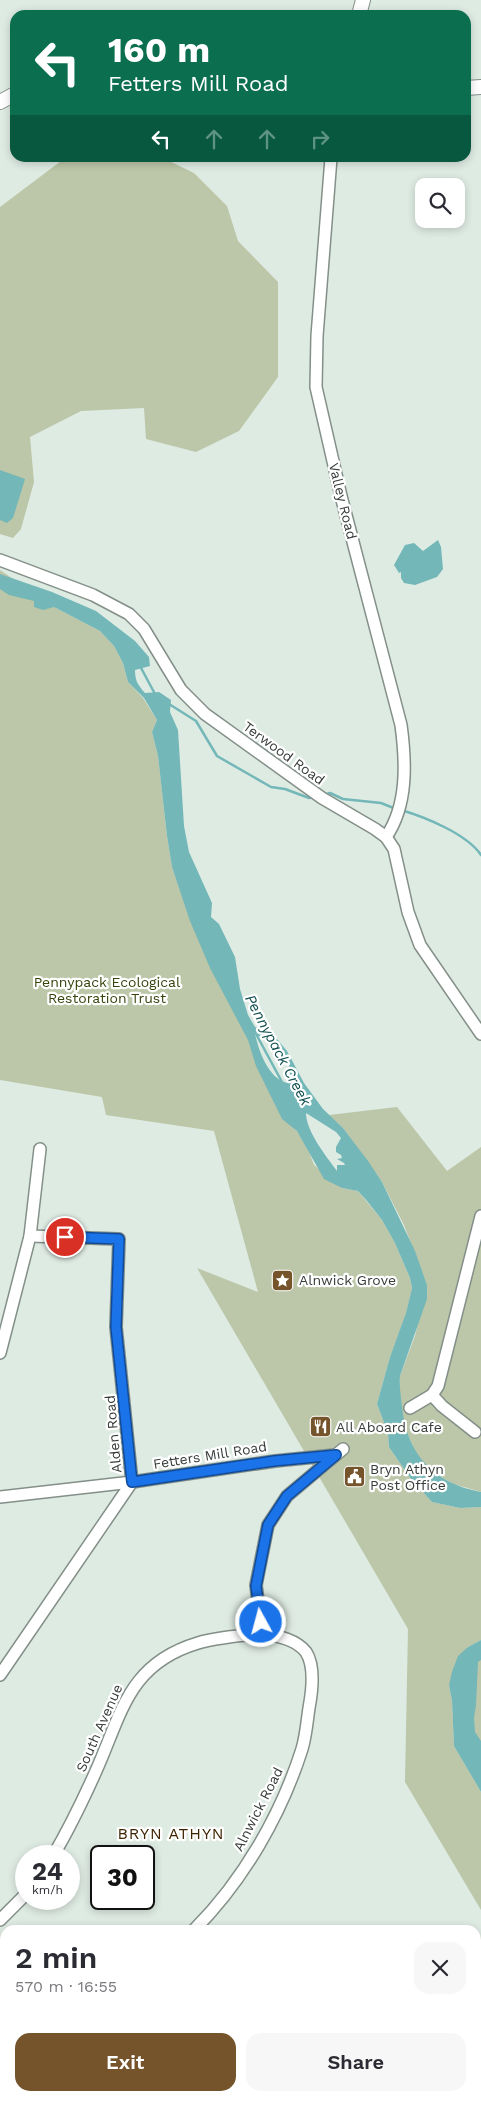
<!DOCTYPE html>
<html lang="en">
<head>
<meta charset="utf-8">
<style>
	body { margin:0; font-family:"Work Sans",sans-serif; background:#f7f7f7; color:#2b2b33; height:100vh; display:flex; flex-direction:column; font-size:19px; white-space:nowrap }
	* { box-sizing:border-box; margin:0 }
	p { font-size:16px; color:#7c7c81 }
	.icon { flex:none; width:28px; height:28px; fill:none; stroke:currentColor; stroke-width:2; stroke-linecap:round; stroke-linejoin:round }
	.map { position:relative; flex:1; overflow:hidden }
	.drawer { position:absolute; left:0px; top:1925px; width:481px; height:176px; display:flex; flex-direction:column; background:#fff; border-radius:15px 15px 0 0; box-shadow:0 2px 8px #0003 }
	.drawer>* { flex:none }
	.guide { position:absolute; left:10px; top:10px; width:461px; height:152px; border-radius:15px; box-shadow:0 2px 8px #0003; background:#0b6e4f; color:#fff; overflow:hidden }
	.buttons { position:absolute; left:415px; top:178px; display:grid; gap:10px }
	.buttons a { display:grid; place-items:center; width:50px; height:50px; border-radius:10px; background:#fff; box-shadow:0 2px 8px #0003; font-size:25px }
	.speed { position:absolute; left:15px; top:1845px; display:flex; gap:10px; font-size:25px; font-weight:700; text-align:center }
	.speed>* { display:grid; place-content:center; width:65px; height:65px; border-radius:50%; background:#fff; box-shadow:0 2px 8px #0003; line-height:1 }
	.speed small { font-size:12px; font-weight:400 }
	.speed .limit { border:2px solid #111; border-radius:8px; background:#fff; color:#111 }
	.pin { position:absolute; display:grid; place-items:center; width:42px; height:42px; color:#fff; margin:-21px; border:2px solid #fff; border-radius:50%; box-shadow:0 1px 5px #0007 }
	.me { position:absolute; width:55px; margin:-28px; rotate:353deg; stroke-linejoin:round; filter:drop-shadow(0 0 4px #0008) }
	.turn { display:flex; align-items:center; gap:18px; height:105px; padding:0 15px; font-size:22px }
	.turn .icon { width:65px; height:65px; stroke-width:2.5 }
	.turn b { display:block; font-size:35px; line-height:42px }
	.lanes { display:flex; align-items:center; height:48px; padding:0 15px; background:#0003; justify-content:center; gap:25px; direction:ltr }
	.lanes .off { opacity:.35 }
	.round { display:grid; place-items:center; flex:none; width:52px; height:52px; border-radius:15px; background:#f7f7f7 }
	.summary { display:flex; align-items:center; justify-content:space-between; height:85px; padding:0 15px }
	h1 { font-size:30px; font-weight:600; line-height:38px }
	.button { display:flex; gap:10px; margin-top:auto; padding:10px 15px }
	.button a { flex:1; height:58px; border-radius:15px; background:#75532b; color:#fff; font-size:20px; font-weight:600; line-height:58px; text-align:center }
	.button a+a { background:#f7f7f7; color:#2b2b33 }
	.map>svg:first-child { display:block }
	.green { fill:#bcc6a8 }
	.water { fill:#73b7b8; fill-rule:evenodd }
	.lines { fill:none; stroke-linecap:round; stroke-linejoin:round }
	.stream { stroke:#73b7b8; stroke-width:2.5 }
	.minor-casing { stroke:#838f88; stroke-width:14 }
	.major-casing { stroke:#838f88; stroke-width:16 }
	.minor { stroke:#fff; stroke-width:11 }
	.major { stroke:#fff; stroke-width:14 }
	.route-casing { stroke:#114b97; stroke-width:12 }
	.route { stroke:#1a73e8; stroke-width:9 }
	.labels { text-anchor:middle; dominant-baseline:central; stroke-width:4.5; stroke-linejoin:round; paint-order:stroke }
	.street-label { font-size:14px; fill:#363c39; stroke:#fff }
	.park-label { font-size:14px; fill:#35430b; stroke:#fff }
	.poi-label { font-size:14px; fill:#363c39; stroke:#fff; text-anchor:start }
	.water-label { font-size:15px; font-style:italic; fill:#0f4d4e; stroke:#fff }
	.quarter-label { font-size:16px; letter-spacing:1px; fill:#3f2504; stroke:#fff }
</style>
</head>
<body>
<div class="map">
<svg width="481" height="2101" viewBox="0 0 481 2101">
	<rect width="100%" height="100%" fill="#deebe3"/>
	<g class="green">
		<path d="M65,158H163L194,173L227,206L238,241L278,282V377L239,431L196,452L146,439L144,408L81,411L30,437L34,482L21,529L13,538L0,534V207Z"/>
		<path d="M0,570L54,607L100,631L114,646L123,663L128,682L143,698L157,720L152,732L158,756L167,836L172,867L188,912L290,1125L297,1131L308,1149L314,1165L342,1188L358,1191L382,1220L395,1243L410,1278L412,1288L406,1314L390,1357L377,1404L388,1433L389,1447L411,1479L432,1502L460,1508L481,1507V1640L468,1647L449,1685L452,1701L454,1746L481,1792V1910L405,1782L408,1629L197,1268L258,1292L214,1131L106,1115L102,1097L0,1080Z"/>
		<path d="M397,1107L447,1171L481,1147V1492L454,1484L439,1476L426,1466L416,1453L403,1423L399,1389L400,1376L415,1336L427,1285L404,1225L382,1182L343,1128L329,1115Z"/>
		<path d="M481,1656V1771L468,1706L477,1664Z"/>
		<path d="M481,1936V2040H476V1941Z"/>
		<path d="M476,2041H481V2101H357L361,2096H476Z"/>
	</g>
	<g class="water">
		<path d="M0,470L25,479L13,518L7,523L0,520Z"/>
		<path d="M438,540L441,547L443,569L437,577L415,585L404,583L401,578V572L399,573L394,565L405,545L414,543L423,551Z"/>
		<path d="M0,574L52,592L96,611L135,641L149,657L150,666L135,670C135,681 138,685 145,693L159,692L171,700L170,712L178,730L184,826L189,852L212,903L211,917L219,924L235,957L240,989L248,1015L255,1027L267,1031L271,1036L277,1039L287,1051L304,1083L323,1109L343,1128L368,1161L382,1182L415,1251L427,1285V1299L400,1376C399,1387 401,1396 402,1407C407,1454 433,1483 481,1492V1507L460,1508L432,1502L411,1479L389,1447L388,1433L377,1404L390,1357L406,1313L412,1288L410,1278L395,1243L382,1220L367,1201L358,1191L342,1188L324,1179L297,1131L282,1119L256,1066L248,1040L210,968L190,921L172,867L167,836L158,756L152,732L157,720L144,698L128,682L123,663L114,646L100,631L54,607L43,610L34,607V601L9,595L0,589ZM255,1034L279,1048L289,1062L290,1075L293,1076L294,1082L287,1077V1083C268,1078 259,1051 255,1034ZM306,1113L336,1132L341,1138L336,1147V1152L341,1155L342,1158L337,1159L344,1163L345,1165H337V1171C326,1156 306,1131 306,1113Z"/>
		<path d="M481,1640V1660L478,1662L476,1705L474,1718L475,1732L481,1741V1792L454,1746L452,1701L449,1685L452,1672L458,1656L468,1647Z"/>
	</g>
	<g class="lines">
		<g class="stream">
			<path d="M140,666L155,694"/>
			<path d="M169,704L196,721L217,756L271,787L285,789L309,798L314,797"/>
			<path d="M324,795L330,793L343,799L381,803L396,809"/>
			<path d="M401,810C425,817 467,834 481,855"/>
			<path d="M255,1032L282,1082"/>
		</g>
		<defs>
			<g id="minor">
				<path d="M331,158L317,336L316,387L341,496L401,725C406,762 408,805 386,837"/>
				<path d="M0,560L93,595L129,614L144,629L181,690L205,714L322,798L375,829L386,837L394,849L408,912L420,945L481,1034"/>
				<path d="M0,1353L30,1236L40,1149"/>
				<path d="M432,1395L442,1406L475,1432"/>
				<path d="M410,1408L432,1395L438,1386L481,1216"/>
				<path d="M0,1497L132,1482L275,1461L335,1455"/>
				<path d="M0,1675L132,1482L116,1327L119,1239L30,1236"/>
				<path d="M53,1856C69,1829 83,1800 96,1771C122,1713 128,1664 198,1643C218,1637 241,1636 262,1633"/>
				<path d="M0,1920L26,1894"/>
				<path d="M194,1930C243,1881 281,1815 302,1749C306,1736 307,1721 309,1708C312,1692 315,1666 306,1652C296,1639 277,1636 262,1633L256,1585L268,1525L287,1496L343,1449"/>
				<path d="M0,2046L5,2042"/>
				<path d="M476,2101L481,2098"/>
			</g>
			<g id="major">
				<path d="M359,15L363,0"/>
				<path d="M466,88L481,87"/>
				<path d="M0,102L15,94"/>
			</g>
		</defs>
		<use href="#minor" class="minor-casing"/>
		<use href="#major" class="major-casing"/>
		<use href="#minor" class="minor"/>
		<use href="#major" class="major"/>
	</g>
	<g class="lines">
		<defs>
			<path id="route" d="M65,1237L119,1239L116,1327L132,1482L274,1461L336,1455L287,1496L268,1525L256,1586L261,1622"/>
		</defs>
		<use href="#route" class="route-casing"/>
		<use href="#route" class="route"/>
	</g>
	<defs>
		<symbol id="sight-square" viewBox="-11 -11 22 22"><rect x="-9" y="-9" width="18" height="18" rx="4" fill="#75532b" stroke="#fff"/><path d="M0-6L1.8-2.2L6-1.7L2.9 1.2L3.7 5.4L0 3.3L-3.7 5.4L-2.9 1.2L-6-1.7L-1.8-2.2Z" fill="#fff"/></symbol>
		<symbol id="restaurant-square" viewBox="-11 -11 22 22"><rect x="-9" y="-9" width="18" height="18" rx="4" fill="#75532b" stroke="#fff"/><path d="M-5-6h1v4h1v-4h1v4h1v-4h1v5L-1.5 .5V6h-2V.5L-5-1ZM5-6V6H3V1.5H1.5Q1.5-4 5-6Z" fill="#fff"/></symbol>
		<symbol id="civic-square" viewBox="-11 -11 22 22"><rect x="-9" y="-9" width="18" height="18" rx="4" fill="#75532b" stroke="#fff"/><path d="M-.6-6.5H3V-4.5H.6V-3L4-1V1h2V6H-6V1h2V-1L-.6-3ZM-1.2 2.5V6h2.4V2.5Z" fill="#fff"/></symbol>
	</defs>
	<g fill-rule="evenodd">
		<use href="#sight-square" x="270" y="1268" width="25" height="25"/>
		<use href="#restaurant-square" x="308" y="1414" width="25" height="25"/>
		<use href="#civic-square" x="342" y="1464" width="25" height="25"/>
	</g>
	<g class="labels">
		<g class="street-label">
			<text transform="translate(343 501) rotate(76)">Valley Road</text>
			<text transform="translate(284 753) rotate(36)">Terwood Road</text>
			<text transform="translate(113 1434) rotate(-95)">Alden Road</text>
			<text transform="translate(210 1455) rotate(-9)">Fetters Mill Road</text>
			<text transform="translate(99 1728) rotate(-66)">South Avenue</text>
			<text transform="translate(258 1809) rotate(-63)">Alnwick Road</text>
		</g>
		<g class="park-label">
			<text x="107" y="982">Pennypack Ecological<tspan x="107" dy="16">Restoration Trust</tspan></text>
		</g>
		<g class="poi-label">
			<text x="299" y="1280">Alnwick Grove</text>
			<text x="336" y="1427">All Aboard Cafe</text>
			<text x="370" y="1469">Bryn Athyn<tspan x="370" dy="16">Post Office</tspan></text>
		</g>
		<g class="water-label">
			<text transform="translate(278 1050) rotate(62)">Pennypack Creek</text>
		</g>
		<g class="quarter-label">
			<text x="171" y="1833">BRYN ATHYN</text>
		</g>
	</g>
</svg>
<div class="buttons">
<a><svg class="icon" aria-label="search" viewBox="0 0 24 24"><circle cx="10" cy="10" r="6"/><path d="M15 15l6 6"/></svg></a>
</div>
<div class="speed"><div>24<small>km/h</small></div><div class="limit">30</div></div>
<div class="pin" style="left:65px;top:1237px;background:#d93025"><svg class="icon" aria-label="arrive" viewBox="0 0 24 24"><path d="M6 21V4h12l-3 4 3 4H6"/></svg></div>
<svg class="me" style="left:261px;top:1622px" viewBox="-20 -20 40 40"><circle r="17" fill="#1a73e8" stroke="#fff" stroke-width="3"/><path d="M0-11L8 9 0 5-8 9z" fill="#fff"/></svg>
<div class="guide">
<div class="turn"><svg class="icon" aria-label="left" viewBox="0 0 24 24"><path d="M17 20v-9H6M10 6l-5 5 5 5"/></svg><div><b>160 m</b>Fetters Mill Road</div></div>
<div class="lanes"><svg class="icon" aria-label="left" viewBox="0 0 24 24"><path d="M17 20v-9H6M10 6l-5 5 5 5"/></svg><svg class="icon off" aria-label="ahead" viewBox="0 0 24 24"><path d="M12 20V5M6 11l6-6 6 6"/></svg><svg class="icon off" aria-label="ahead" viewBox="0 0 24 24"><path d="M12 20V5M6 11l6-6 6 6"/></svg><svg class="icon off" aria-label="right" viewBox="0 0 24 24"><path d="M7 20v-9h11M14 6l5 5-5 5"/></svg></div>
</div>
<section class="drawer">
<div class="summary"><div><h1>2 min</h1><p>570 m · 16:55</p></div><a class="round"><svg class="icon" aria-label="close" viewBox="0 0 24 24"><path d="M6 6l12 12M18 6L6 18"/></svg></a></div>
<div class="button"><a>Exit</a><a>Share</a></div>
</section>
</div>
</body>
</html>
